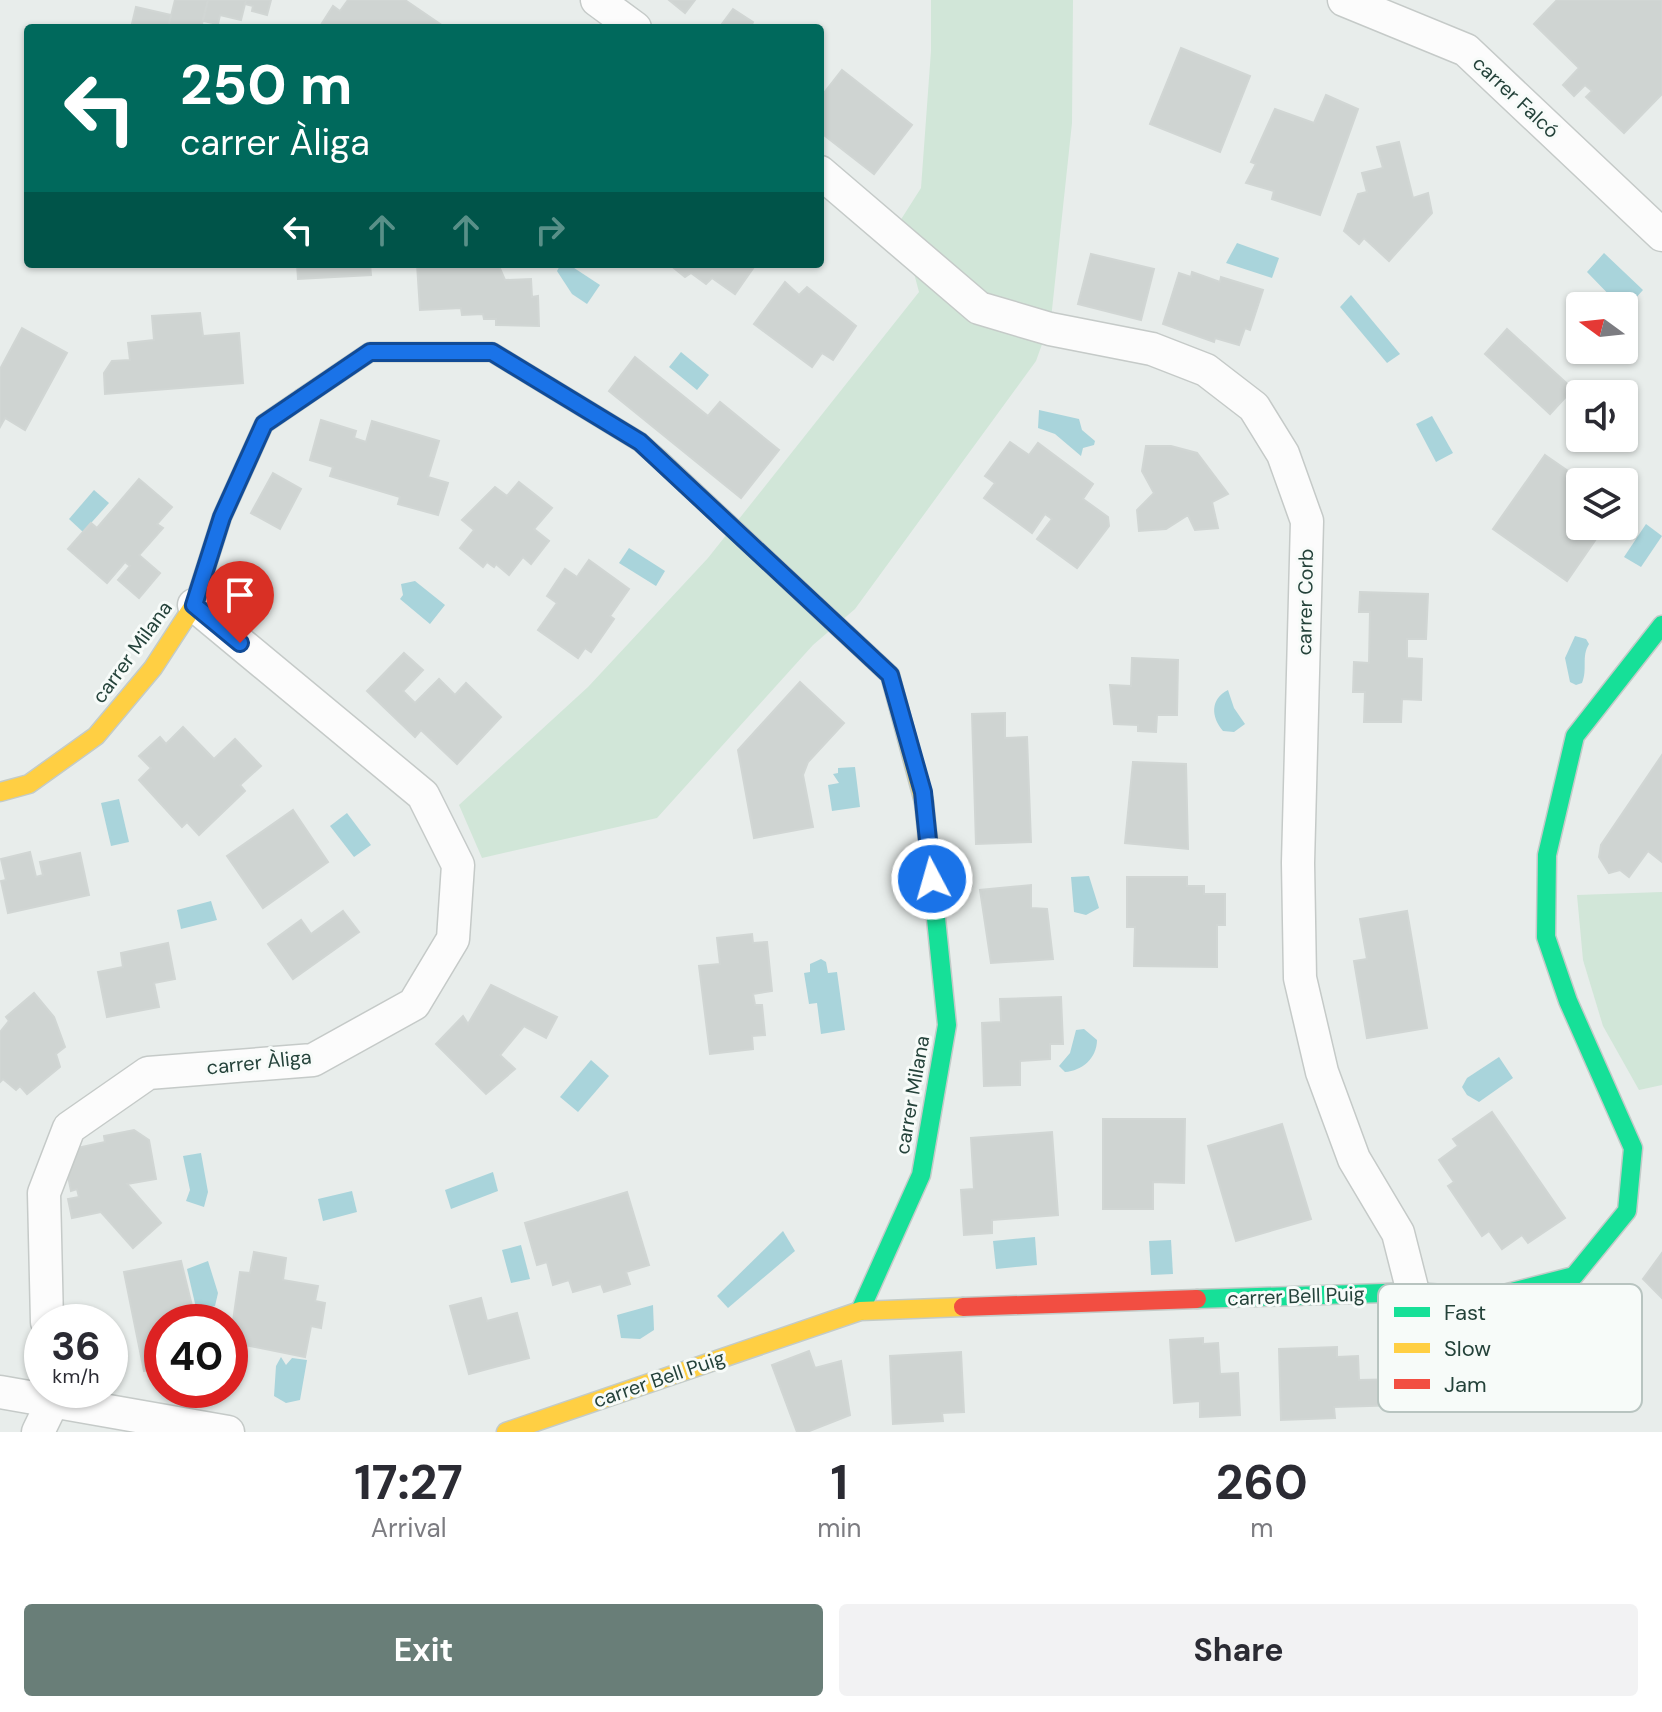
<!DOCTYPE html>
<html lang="en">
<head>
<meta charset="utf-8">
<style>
	body { margin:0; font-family:"DM Sans",sans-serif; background:#f2f2f3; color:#2b2b33; height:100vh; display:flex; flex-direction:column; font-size:30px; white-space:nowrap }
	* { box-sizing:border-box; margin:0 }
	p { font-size:26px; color:#7c7c81 }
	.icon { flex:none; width:44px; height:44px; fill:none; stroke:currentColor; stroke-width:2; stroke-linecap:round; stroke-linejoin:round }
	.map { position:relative; height:1432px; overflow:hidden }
	.sheet { display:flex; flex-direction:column; background:#fff; flex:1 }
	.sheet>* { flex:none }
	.top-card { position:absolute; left:24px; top:24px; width:800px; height:244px; border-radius:8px; box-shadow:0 2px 6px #0004; background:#00695c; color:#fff; overflow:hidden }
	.needle { width:52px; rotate:285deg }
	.controls { position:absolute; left:1566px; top:292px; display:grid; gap:16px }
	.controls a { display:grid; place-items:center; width:72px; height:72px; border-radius:8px; background:#fff; box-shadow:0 2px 6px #0004; font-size:40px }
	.speed { position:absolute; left:24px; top:1304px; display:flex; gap:16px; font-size:40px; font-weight:700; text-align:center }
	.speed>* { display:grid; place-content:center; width:104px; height:104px; border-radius:50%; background:#fff; box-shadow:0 2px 6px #0004; line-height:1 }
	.speed small { font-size:20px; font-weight:400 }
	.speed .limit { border:12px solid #d22; background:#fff; color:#111 }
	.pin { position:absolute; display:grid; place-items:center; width:68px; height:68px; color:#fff; margin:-82px -34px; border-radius:50% 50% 50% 0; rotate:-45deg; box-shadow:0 0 8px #0007 }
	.pin .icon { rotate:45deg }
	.me { position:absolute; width:88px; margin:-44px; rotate:354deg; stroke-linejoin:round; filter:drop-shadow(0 0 6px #0008) }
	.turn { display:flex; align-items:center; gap:28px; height:168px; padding:0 24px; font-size:36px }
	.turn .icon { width:104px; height:104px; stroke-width:2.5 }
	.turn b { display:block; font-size:56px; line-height:68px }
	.lanes { display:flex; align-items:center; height:76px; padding:0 24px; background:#0003; justify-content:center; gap:40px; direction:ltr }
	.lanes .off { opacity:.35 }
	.eta { display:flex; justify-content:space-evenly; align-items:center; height:136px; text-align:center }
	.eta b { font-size:48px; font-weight:700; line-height:56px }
	.button { display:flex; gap:16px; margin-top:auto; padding:16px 24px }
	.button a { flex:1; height:92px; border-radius:8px; background:#697e78; color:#fff; font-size:32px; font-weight:700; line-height:92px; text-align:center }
	.button a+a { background:#f2f2f3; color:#2b2b33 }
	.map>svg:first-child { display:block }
	.green { fill:#d1e6d8 }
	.water { fill:#a9d4db }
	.building { fill:#cfd4d2; stroke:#d1d6d4; stroke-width:2 }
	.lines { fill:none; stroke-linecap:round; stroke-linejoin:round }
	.street-casing { stroke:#c5cac8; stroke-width:35 }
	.fast-casing { stroke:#c3cbc8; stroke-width:21 }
	.slow-casing { stroke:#c3cbc8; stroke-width:21 }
	.jam-casing { stroke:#c3cbc8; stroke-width:21 }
	.street { stroke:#fcfcfc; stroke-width:32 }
	.fast { stroke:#16e098; stroke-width:18 }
	.slow { stroke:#ffcf43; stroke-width:18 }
	.jam { stroke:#f24e42; stroke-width:18 }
	.route-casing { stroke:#114b97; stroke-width:20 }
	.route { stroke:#1a73e8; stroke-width:14 }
	.labels { text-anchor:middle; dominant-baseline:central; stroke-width:6; stroke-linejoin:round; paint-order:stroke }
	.street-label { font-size:20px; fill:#24423a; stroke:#f7fbf9 }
	.key { fill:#f7fbf9; stroke:#b8c4c0; stroke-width:2 }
	.key-label { font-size:22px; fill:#24423a }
</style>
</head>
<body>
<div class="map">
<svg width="1662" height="1432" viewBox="0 0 1662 1432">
	<rect width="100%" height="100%" fill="#e8edeb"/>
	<g class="green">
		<path d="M931,0H1073L1072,123L1051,319L1036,361L855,609L813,645L657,818L482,858L459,805L588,687L708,558L919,292L900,221L921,188L931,51Z"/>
		<path d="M1662,892V1085L1639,1090L1603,1026L1583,960L1577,895Z"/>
	</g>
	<g class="water">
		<path d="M1237,243L1279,258L1272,278L1226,263Z"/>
		<path d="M1604,253L1643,290L1624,311V306H1620L1587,272Z"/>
		<path d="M561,264H568L600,285L587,304L572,294L557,271Z"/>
		<path d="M1351,295L1400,354L1387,363L1340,307Z"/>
		<path d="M681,352L709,375L697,390L669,367Z"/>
		<path d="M1039,410L1079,419L1082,430L1095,441L1094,445L1083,448L1081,456L1055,434L1038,428Z"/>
		<path d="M1432,416L1453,453L1436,462L1416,424Z"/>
		<path d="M94,490L109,503L83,532L69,519Z"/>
		<path d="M1646,524L1662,536L1641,567L1624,557Z"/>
		<path d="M629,548L665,571L656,586L619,563Z"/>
		<path d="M415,581L445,605L430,624L400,599L403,595L401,584Z"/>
		<path d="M1575,636L1586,639L1589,644C1581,657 1588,669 1582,683L1576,685L1570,682L1565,658Z"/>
		<path d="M1228,690L1234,708L1245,724L1234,732L1223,731C1211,717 1210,699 1228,690Z"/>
		<path d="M855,767L860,807L832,811L828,785L839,783L833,774L838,773V768Z"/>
		<path d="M119,799L129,842L111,846L101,803Z"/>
		<path d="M347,813L371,845L354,857L330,826Z"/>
		<path d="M1089,876L1099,908L1086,915L1074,912L1071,877Z"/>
		<path d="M211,901L217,920L181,929L177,910Z"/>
		<path d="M821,959L826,962L828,973L837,972L845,1030L821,1034L817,1003L809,1004L804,973L810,972V964Z"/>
		<path d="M1084,1029L1097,1040C1097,1058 1082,1071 1065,1072L1059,1066L1070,1053L1076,1030Z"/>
		<path d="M1499,1057L1513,1078L1479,1102L1467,1095L1462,1087L1467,1078Z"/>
		<path d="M591,1060L609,1076L578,1112L560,1097Z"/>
		<path d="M201,1153L208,1192L204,1207L186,1201L190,1190L183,1156Z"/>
		<path d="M493,1172L498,1191L451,1209L445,1190Z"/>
		<path d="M352,1191L357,1212L323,1221L318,1199Z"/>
		<path d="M783,1231L795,1251L728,1308L717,1296Z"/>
		<path d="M1035,1237L1037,1265L996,1269L993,1241Z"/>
		<path d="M1171,1240L1173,1274L1151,1275L1149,1241Z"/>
		<path d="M521,1245L530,1279L511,1283L502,1250Z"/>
		<path d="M208,1261L218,1293L215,1306L197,1312L187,1269Z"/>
		<path d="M653,1305L654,1330L640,1339L621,1338L617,1315Z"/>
		<path d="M281,1357L286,1365L292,1358L307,1360L300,1400L286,1403L274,1396L276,1366Z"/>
	</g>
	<g class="building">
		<path d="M175,0H208L201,28H168Z"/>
		<path d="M208,0H246L241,20L220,15L218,24L203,21Z"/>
		<path d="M246,0H271L267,15L252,11L253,6L245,4Z"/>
		<path d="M348,0H405L446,28H319L333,6L340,11Z"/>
		<path d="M669,0H695L685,13Z"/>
		<path d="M1557,0H1662V94L1624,133L1586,97L1592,91L1585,85L1574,96L1563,85L1579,68L1534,24Z"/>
		<path d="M136,7L171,15L168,28H131Z"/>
		<path d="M733,9L753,22L750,28H719Z"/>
		<path d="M1181,48L1250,76L1220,152L1150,124Z"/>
		<path d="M842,70L912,125L874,174L820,132V98Z"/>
		<path d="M1326,95L1358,109L1320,215L1272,199L1274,191L1246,183L1256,164L1251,162L1275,109L1314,123Z"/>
		<path d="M1399,142L1413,198L1428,193L1432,213L1389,261L1364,238L1359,244L1344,231L1358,194L1367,192L1362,173L1383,168L1377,147Z"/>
		<path d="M1091,254L1154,269L1141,320L1078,304Z"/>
		<path d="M297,264H370L371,275L298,279Z"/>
		<path d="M417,264H498L505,280L531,279L532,297L538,296L539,326L496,325V319H484L483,314L462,315L461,308L420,310Z"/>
		<path d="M669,264H756L735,294L712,278L706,284L691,273L685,277Z"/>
		<path d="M1192,272L1220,282L1221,277L1263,290L1250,330L1245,328L1239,345L1215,338L1214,342L1163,324L1179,273L1191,277Z"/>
		<path d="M785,282L799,295L807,287L856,326L833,360L822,353L812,367L754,324Z"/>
		<path d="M200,313L203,336L239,333L243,383L105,394L104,373L112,361L130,360L128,343L154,340L152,316Z"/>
		<path d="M22,328L67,353L25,430L5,418L0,427V369Z"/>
		<path d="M1507,329L1573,389L1550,414L1485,354Z"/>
		<path d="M635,357L708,416L720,402L779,450L741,498L609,391Z"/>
		<path d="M321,420L356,431L354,438L366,442L372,421L439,441L428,477L448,483L438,515L398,504L400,497L330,476L333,467L310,460Z"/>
		<path d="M1010,442L1029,455L1038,443L1093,484L1083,499L1108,517L1109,526L1077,568L1037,539L1052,519L1045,514L1032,533L984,498L995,483L985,476Z"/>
		<path d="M1146,446H1171L1197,453L1228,494L1212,502L1218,528L1195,530L1188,515L1166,529L1139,531L1137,510L1154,493L1142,471Z"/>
		<path d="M1545,455L1584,482H1580V526H1605L1567,581L1493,529Z"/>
		<path d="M273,473L301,489L280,529L251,513Z"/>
		<path d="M139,479L172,507L157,524L163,528L139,555L160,573L139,598L118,580L130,566L125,562L107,583L68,549L91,523L97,528Z"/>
		<path d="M519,482L552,508L534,529L549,541L531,564L523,557L509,575L496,564L494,567L487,562L483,567L460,548L474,530L462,520L495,487L507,496Z"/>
		<path d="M589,560L629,589L610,616L614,619L591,652L585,648L578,658L538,630L557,603L547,596L565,569L577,577Z"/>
		<path d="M1360,592L1428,594L1426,639H1407V658L1422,659L1421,700L1402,699L1401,722H1364L1365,692H1353L1354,662L1369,663L1370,612H1359Z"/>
		<path d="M404,653L423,670L403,691L415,703L439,679L455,695L466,683L501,717L457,764L421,730L415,737L367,691Z"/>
		<path d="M1132,658L1178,660L1177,715H1157L1156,732L1138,731V725L1114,724L1110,685L1131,686Z"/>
		<path d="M800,682L844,723L808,762L803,775L813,827L754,838L738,750Z"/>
		<path d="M1005,713V738L1027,737L1031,842L976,844L972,714Z"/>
		<path d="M183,727L214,759L235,739L261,766L240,785L245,791L199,835L187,822L182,827L139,780L151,768L139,756L160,737L166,744Z"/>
		<path d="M1662,755V862L1648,851L1629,877L1620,870L1609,873L1599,857L1601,845Z"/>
		<path d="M1133,762L1186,764L1188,849L1125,843Z"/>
		<path d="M293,810L328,862L263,908L227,856Z"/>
		<path d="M30,852L36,877L43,875L40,862L80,853L89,895L8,913L1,881L6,880L1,859Z"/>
		<path d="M1127,877H1187V886H1204V894H1225V925H1217V967L1134,966L1135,927H1127Z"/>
		<path d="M1031,885V908L1047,909L1053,959L991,963L980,890Z"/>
		<path d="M343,911L359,932L293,979L268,944L301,920L311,934Z"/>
		<path d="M1407,911L1427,1028L1367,1038L1354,961L1367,959L1360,919Z"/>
		<path d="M752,934L753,943L767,942L772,991L753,994L755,1005H762L765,1035L752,1036L753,1049L710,1054L699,966L720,964L717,938Z"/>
		<path d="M168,943L175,979L154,983L159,1007L107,1017L98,972L123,967L121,953Z"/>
		<path d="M491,985L557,1017L546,1038L524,1026L500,1055L515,1069L486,1094L436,1044L463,1016L468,1024Z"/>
		<path d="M34,993L54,1017L65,1047L56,1054L60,1067L27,1094L20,1086L16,1090L3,1079L0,1082V1032L9,1021L6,1017Z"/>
		<path d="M1061,997L1063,1044H1050V1059L1020,1061V1085L984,1086L982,1023L1001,1022L1000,999Z"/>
		<path d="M1492,1112L1565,1218L1528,1243L1522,1235L1502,1249L1489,1231L1482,1236L1448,1186L1454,1182L1439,1160L1458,1146L1453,1139Z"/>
		<path d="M1103,1119H1185L1184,1183L1153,1182V1209H1103Z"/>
		<path d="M1282,1124L1311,1219L1236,1241L1208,1146Z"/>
		<path d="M134,1130L149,1140L156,1179L127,1184L161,1223L133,1248L101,1212L72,1218L68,1199L79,1197L77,1189L71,1191L63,1151L105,1142L104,1136Z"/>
		<path d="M1052,1132L1058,1215L992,1220V1233L964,1235L961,1190L974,1189L971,1138Z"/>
		<path d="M627,1192L649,1265L626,1272L630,1284L604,1292L601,1284L573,1292L569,1280L553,1285L547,1262L537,1265L525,1223Z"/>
		<path d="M254,1252L286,1258L283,1280L318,1286L315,1301L325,1303L321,1328L311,1326L305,1357L230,1342L240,1272L250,1273Z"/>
		<path d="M1662,1253V1298L1643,1279Z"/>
		<path d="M181,1261L196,1322H162V1366L144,1371L124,1272Z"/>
		<path d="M481,1298L487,1321L517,1313L529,1358L469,1374L450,1306Z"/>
		<path d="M1203,1338V1344L1218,1343L1220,1374L1238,1373L1240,1415L1200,1417V1401L1174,1403L1170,1340Z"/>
		<path d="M1337,1347V1357L1358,1356L1359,1380L1402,1379V1405L1334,1407L1335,1418L1281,1420L1279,1349Z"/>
		<path d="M809,1351L815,1368L841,1361L850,1415L807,1432H797L772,1365Z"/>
		<path d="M961,1352L964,1412L942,1413L943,1421L893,1424L890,1356Z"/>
	</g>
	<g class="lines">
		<defs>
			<g id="street">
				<path d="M597,0L635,28"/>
				<path d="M1344,0L1466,50L1662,235"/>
				<path d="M820,172L979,308L1050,329L1152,349L1206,370L1254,407L1283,454L1307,521L1298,863L1300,978L1322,1072L1354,1159L1398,1233L1413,1292"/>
				<path d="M47,1322L44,1193L69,1128L148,1073L313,1060L414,1004L453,939L458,865L423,795L194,605"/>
				<path d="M0,1392L228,1432"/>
				<path d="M38,1432L53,1401L52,1390"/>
			</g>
			<g id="fast">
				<path d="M1197,1299L1413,1292L1492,1297L1574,1276L1627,1211L1633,1148L1568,1001L1546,937L1547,855L1575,736L1662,625"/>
				<path d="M860,1311L921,1175L947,1025L924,802"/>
			</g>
			<g id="slow">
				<path d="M658,458L890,675L924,802"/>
				<path d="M0,792L29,784L96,736L153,668L194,605L222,517L264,424L302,398"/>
				<path d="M506,1432L860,1311L963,1307"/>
			</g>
			<g id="jam">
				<path d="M302,398L370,352H492L640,442L658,458"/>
				<path d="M963,1307L1197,1299"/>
			</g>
		</defs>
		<use href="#street" class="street-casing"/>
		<use href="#fast" class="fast-casing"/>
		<use href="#slow" class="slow-casing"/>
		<use href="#jam" class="jam-casing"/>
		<use href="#street" class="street"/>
		<use href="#fast" class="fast"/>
		<use href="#slow" class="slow"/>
		<use href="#jam" class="jam"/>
	</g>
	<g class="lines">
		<defs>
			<path id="route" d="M240,643L194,605L222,517L264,424L370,352H492L640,442L890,675L923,792L932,879"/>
		</defs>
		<use href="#route" class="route-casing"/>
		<use href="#route" class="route"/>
	</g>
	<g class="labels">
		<g class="street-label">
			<text transform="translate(1516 97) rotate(43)">carrer Falcó</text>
			<text transform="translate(1305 602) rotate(-89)">carrer Corb</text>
			<text transform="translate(132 652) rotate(-54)">carrer Milana</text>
			<text transform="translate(259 1062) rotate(-6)">carrer Àliga</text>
			<text transform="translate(912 1095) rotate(-80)">carrer Milana</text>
			<text transform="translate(1296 1296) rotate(-2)">carrer Bell Puig</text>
			<text transform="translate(659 1379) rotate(-19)">carrer Bell Puig</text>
		</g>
	</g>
	<rect x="1378" y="1284" width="264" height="128" rx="12" class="key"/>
	<rect x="1394" y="1307" width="36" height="10" fill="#16e098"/>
	<rect x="1394" y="1343" width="36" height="10" fill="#ffcf43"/>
	<rect x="1394" y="1379" width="36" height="10" fill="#f24e42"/>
	<g class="key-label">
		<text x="1444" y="1320">Fast</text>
		<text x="1444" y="1356">Slow</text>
		<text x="1444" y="1392">Jam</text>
	</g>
</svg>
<div class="controls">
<a><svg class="needle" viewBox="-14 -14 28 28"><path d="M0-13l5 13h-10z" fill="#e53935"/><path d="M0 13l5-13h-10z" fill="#7c7c81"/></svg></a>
<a><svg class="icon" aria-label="sound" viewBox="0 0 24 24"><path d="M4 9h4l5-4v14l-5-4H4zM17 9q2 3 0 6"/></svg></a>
<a><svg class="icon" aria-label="layers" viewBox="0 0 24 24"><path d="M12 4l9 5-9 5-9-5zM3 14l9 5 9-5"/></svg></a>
</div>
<div class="speed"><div>36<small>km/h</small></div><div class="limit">40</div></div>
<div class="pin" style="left:240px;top:643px;background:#d93025"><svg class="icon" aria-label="arrive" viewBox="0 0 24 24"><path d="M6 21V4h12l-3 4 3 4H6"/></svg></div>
<svg class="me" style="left:932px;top:879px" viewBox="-20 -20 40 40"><circle r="17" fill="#1a73e8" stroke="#fff" stroke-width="3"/><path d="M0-11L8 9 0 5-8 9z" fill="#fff"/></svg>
<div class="top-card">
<div class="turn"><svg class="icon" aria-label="left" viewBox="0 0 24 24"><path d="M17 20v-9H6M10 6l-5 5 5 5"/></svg><div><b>250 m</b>carrer Àliga</div></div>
<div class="lanes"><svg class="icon" aria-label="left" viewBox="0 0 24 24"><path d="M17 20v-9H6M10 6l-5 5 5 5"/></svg><svg class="icon off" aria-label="ahead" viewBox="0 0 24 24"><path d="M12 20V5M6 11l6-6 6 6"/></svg><svg class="icon off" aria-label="ahead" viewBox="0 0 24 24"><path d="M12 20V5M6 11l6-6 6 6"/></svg><svg class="icon off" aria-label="right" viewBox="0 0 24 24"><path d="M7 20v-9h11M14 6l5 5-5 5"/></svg></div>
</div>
</div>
<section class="sheet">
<div class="eta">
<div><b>17:27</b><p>Arrival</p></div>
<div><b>1</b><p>min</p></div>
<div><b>260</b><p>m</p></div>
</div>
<div class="button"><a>Exit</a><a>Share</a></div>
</section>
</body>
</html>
